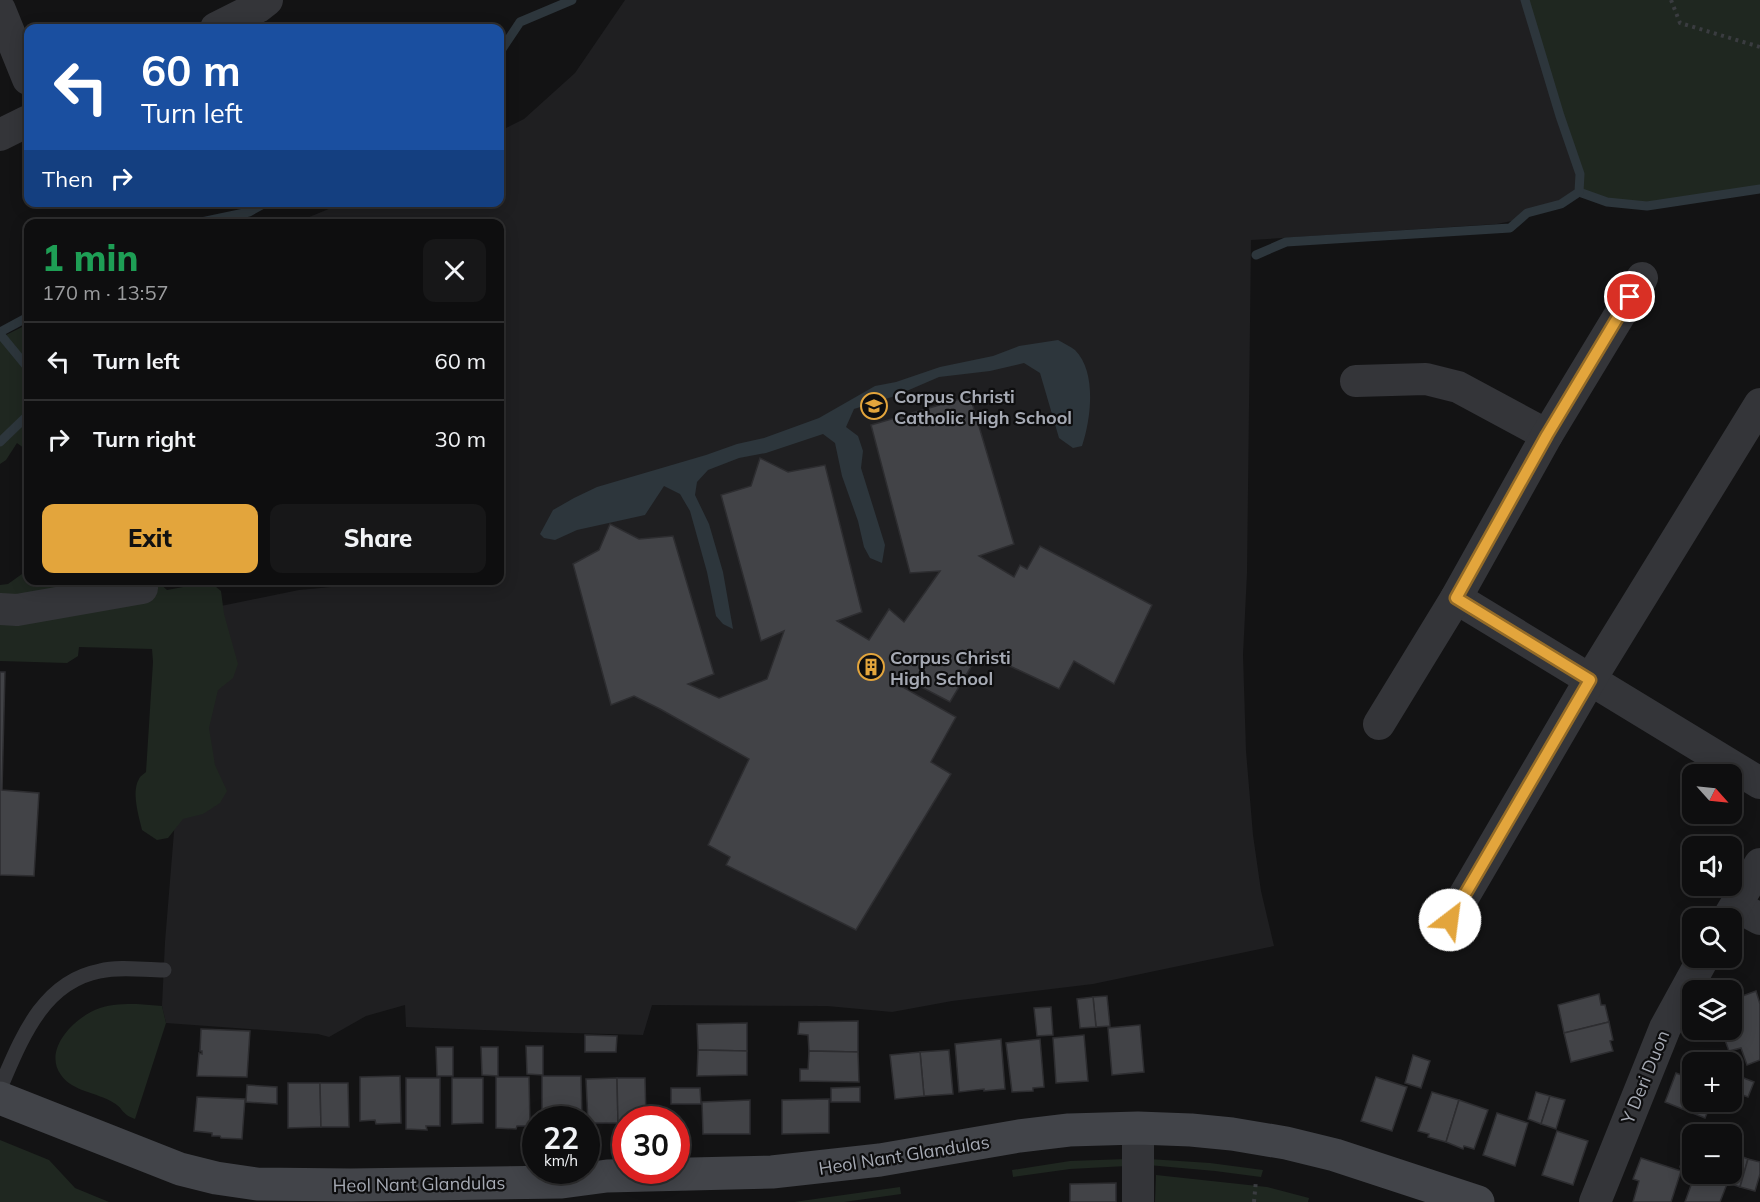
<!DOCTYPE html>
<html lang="en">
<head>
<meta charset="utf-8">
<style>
	body { margin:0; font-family:Mulish,sans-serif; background:#171718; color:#f1f3f6; height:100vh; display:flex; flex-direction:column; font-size:22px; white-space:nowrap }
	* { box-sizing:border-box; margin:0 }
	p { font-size:20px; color:#9b9c9e }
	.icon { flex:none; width:33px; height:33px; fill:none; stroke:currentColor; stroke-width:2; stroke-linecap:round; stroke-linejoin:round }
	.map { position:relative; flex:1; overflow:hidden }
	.panel { position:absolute; left:24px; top:219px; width:480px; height:366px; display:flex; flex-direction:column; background:#0e0e0f; border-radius:12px; box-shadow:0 3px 15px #0003,0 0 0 2px #2e2e2f }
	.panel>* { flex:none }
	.banner { position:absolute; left:24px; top:24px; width:480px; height:183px; border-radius:12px; box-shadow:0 3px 15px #0003,0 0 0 2px #2e2e2f; background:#1a4fa0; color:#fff; overflow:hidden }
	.needle { width:39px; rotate:117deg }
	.controls { position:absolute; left:1682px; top:764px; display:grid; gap:12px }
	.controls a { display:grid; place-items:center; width:60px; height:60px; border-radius:12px; background:#0e0e0f; box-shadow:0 3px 15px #0003,0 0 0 2px #2e2e2f; font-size:30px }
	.speed { position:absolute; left:522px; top:1106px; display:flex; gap:12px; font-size:30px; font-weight:700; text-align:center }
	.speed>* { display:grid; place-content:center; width:78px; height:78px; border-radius:50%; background:#0e0e0f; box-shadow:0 3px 15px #0003,0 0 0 2px #2e2e2f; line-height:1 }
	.speed small { font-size:15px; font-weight:400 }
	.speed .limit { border:9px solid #d22; background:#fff; color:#111 }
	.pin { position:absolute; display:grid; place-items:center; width:51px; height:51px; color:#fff; margin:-26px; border:3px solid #fff; border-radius:50%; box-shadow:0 2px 6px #0007 }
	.me { position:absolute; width:66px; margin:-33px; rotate:30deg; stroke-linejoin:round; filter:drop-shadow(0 0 4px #0008) }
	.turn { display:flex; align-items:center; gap:21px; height:126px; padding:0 18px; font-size:27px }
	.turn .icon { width:78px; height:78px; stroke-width:2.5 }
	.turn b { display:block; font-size:42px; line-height:51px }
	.then { display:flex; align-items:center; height:57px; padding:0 18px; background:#0003; gap:12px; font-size:22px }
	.round { display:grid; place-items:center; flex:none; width:63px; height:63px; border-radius:12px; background:#171718 }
	.overview { display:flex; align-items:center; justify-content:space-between; height:102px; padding:0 18px }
	h1 { font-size:36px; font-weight:800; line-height:45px; color:#1e9e55 }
	.action { display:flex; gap:12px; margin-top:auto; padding:12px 18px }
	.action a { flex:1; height:69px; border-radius:12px; background:#e3a53c; color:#111; font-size:24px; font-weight:800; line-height:69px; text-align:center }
	.action a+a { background:#171718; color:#f1f3f6 }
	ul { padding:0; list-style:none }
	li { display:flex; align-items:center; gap:18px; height:78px; padding:0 18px; border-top:2px solid #2e2e2f }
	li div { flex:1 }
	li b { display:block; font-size:22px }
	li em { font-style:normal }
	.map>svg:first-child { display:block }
	.built { fill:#1f1f21 }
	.green { fill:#1f2720 }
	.water { fill:#2d363c }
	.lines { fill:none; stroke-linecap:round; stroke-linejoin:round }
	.stream { stroke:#2d363c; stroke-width:9 }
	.building { fill:#424347; stroke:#2d2d30; stroke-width:1.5 }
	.path { stroke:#3a3c40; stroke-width:4; stroke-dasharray:3 4.5; stroke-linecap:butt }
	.lane { stroke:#343539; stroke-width:15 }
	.street { stroke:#343539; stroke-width:32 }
	.secondary { stroke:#424449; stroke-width:33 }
	.route-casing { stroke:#946b27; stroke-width:15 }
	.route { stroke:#e3a53c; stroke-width:10 }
	.labels { text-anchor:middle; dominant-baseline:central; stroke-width:4.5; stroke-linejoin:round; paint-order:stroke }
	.poi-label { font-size:18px; font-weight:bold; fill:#a6aab4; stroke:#0e0e0f; text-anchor:start }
	.street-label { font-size:18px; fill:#a6aab4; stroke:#0e0e0f }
</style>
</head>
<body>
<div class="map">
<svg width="1760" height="1202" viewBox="0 0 1760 1202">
	<rect width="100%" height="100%" fill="#131314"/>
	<path class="built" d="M625,0H1527L1580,189L1561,200L1512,221L1497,224L1251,240L1247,573L1243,655L1246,751L1253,835L1261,891L1274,946L1093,984L952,1001L892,1012L827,1006L652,1005L643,1035L533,1032L406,1027L405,1005L366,1016L329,1037L318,1034L166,1023L162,1006L165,942L192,612L299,590L342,586L341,581L500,580V224L295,223L343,203L500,202V131L524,119L575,73Z"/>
	<g class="green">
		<path d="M1525,0H1760V189L1647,206L1607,202L1579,192L1580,174L1560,116Z"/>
		<path d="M22,327H28V451L17,443L6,460L0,464V338Z"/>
		<path d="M22,574L28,575V580L157,581L167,590L210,582L221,591L224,614L238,664L233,678L218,690L209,728L215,765L227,791L220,803L203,814L183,819L168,838L157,840L142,830C139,817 131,792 139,779C140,776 144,774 146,772L153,662L152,649L79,647L78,656L67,663L0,661V585L8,584Z"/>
		<path d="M137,1004L162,1006L166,1023L135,1119C121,1114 124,1109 114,1103C97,1092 73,1092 61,1075C42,1049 76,1016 100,1008C111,1004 125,1004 137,1004Z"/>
		<path d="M0,1140L49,1160L75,1188L109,1202H0Z"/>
		<path d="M1127,1159V1166L1070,1169L1013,1177L1012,1170L1070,1161Z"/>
		<path d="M1149,1159L1210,1163L1263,1170L1261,1177L1215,1171L1148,1165Z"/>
		<path d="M1156,1175L1267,1187L1309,1198L1308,1202H1155Z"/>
		<path d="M900,1187L901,1194L844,1202H794Z"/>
	</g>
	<path class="water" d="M1058,340C1063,343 1070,346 1075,350C1097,372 1091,419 1082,446L1073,448L1059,438L1040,373L1024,363L990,371L939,377L895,396L854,409L846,427L858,436L863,451L861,468L885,545L882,563L870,558L864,547L858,521L842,476L835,443L823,434L766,453L739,458L708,470L697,482L695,495L709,524L723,572L733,629L723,624L716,616L707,572L690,511L680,494L664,486L645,515L577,530L555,540L544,538L540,534L553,510L574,498L597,487L706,455L737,444L764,438L819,418L875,386L896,382L940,367L993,356L1019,346Z"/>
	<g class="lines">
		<g class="stream">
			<path d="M500,52L520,22L572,0"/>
			<path d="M1579,192L1607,202L1647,206L1760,189"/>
			<path d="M192,224L249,212L267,202"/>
			<path d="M1256,255L1286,242L1510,228L1527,213L1561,204L1579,192L1580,174L1560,116L1525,0"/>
			<path d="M0,332L28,317"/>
			<path d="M0,334L28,368"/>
			<path d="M0,442L28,415"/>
		</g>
	</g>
	<g class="building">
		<path d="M970,396L1014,544L979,556L1014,577L1020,565L1027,569L1040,546L1152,605L1114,684L1074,661L1059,689L980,652L950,702L906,679L901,686L956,717L931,762L951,774L856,930L726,865L730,857L708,845L749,759L660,709L634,696L611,705L573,564L599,550L610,524L639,539L673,536L714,674L688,684L719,698L767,679L784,631L761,641L721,495L751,486L760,458L788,472L825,465L862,612L837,621L869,640L889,609L904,622L940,571L910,573L871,425Z"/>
		<path d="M0,672H5L2,790L39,793L34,876L0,875Z"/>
		<path d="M1756,991L1760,1004V1060L1747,1065L1741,1048L1729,1051L1721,1029H1731V1001H1738L1737,998Z"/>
		<path d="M1599,994L1601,1005H1605L1609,1022L1564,1033L1558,1005Z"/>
		<path d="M1107,996L1110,1026L1096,1027L1093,997Z"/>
		<path d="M1093,997L1096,1027L1080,1028L1077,999Z"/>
		<path d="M1051,1007L1053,1035L1037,1036L1034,1008Z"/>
		<path d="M858,1021V1052L809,1051L808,1035L798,1034L799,1022Z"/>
		<path d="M1609,1022L1613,1040L1610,1041L1613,1051L1571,1062L1564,1033Z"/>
		<path d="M747,1023V1051L698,1050L697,1024Z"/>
		<path d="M1140,1025L1144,1072L1112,1075L1108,1028Z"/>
		<path d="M201,1029L250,1031L247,1077L197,1076L199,1053L202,1054V1051H200Z"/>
		<path d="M585,1035L617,1036L616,1052H585Z"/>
		<path d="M1084,1035L1088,1081L1056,1083L1053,1038Z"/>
		<path d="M1001,1039L1005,1089L984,1091V1089L959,1092L955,1044Z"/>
		<path d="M1040,1039L1044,1087L1033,1088V1091L1012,1092L1006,1043Z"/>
		<path d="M526,1046H543V1075L527,1074Z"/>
		<path d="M436,1047H453V1076H437Z"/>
		<path d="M481,1047H498V1076L482,1075Z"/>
		<path d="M698,1050L747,1051V1075L697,1076Z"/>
		<path d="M949,1050L953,1094L924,1096L920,1052Z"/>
		<path d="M809,1051L858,1052L859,1082L800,1081V1069H808Z"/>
		<path d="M920,1052L924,1096L895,1099L890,1055Z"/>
		<path d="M1413,1055L1430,1061L1421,1088L1405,1083Z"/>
		<path d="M1676,1073L1692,1079V1101H1712L1705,1118L1665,1102Z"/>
		<path d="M1731,1073L1754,1082L1748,1097L1731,1091Z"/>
		<path d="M400,1076L401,1123L376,1124L375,1120L360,1121V1077Z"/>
		<path d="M542,1076H581L582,1119H542Z"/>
		<path d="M496,1077H529L530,1126H517L516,1129L496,1128Z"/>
		<path d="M1376,1077L1407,1087L1392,1131L1361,1121Z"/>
		<path d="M406,1078H440V1126H426L427,1130L406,1129Z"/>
		<path d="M452,1078H483V1123L452,1124Z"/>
		<path d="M617,1078L618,1123H588L586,1079Z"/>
		<path d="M617,1078H645L646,1119H626V1123H618Z"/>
		<path d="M288,1083H320L321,1127L288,1128Z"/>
		<path d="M320,1083H348L349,1127H321Z"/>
		<path d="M247,1085L277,1087V1104L246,1102Z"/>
		<path d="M860,1087V1102H831V1088Z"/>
		<path d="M671,1088H700L701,1104H671Z"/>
		<path d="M1432,1092L1459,1100L1446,1142L1428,1137L1429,1134L1418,1131Z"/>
		<path d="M1536,1092L1550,1096L1541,1124L1528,1119Z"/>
		<path d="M1550,1096L1565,1100L1556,1129L1541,1124Z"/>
		<path d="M197,1097L245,1099L242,1139L221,1138L220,1136H212V1133L194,1131Z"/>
		<path d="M829,1099V1133L782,1134V1100Z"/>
		<path d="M750,1100V1134H703L702,1102Z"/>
		<path d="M1459,1100L1488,1110L1474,1149L1464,1146L1463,1149L1446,1142Z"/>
		<path d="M1497,1113L1528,1123L1515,1166L1483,1155Z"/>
		<path d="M1557,1131L1588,1141L1573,1185L1542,1175Z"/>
		<path d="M1689,1139L1692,1140V1171L1680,1167Z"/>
		<path d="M1735,1154L1748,1159L1740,1187L1726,1182L1729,1173H1731Z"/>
		<path d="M1641,1158L1681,1171L1671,1202H1633L1639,1181L1633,1179Z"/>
		<path d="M1748,1159L1760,1162V1174L1755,1191L1740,1187Z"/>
		<path d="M1695,1174L1727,1184L1720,1202H1685Z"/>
		<path d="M1116,1183V1202H1070V1184Z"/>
	</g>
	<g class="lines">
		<g class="path">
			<path d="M1671,0L1680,23L1760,47"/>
			<path d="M1254,1202L1256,1180"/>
		</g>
		<path class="lane" d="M0,1088C21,1040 42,982 100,971C120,966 143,970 164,970"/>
		<g class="street">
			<path d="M0,10L28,79"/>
			<path d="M216,28L258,7L267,0"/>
			<path d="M0,135L28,121"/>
			<path d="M1356,381L1426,379L1458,387L1547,435"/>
			<path d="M1456,598L1760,783"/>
			<path d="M0,609L17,610L142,588"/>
			<path d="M1379,724L1456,598L1547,435L1642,278"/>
			<path d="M1736,906L1760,919"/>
			<path d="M1728,918L1760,864"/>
			<path d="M1450,920L1590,680L1760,404"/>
			<path d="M1138,1202V1128"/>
			<path d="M1595,1202L1665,1028L1704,957"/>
		</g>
		<path class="secondary" d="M0,1098L180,1169L216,1178L257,1184L351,1185L562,1182L607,1176L772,1172L880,1160L1019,1136L1069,1130L1138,1128L1191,1130L1232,1134L1286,1143L1335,1155L1478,1202"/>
	</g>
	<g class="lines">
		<defs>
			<path id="route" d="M1450,920L1590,680L1456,598L1547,435L1630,297"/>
		</defs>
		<use href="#route" class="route-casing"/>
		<use href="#route" class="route"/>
	</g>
	<defs>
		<symbol id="school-ring" viewBox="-11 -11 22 22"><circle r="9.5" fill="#0e0e0f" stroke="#e3a53c" stroke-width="1.5"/><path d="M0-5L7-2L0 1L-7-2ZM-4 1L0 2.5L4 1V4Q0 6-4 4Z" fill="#e3a53c"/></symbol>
		<symbol id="building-ring" viewBox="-11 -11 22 22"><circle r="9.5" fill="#0e0e0f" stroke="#e3a53c" stroke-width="1.5"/><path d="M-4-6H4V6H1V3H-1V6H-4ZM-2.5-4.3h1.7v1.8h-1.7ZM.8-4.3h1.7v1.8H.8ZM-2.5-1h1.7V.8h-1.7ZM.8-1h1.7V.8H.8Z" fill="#e3a53c"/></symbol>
	</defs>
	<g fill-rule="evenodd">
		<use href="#school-ring" x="859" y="391" width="30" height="30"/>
		<use href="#building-ring" x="856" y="652" width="30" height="30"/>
	</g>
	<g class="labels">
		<g class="poi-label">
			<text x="894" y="396">Corpus Christi<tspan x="894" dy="21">Catholic High School</tspan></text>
			<text x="890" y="657">Corpus Christi<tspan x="890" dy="21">High School</tspan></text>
		</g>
		<g class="street-label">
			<text transform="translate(1645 1077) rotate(-68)">Y Deri Duon</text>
			<text transform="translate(904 1155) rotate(-9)">Heol Nant Glandulas</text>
			<text transform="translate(419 1184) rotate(-1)">Heol Nant Glandulas</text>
		</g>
	</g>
</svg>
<div class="controls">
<a><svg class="needle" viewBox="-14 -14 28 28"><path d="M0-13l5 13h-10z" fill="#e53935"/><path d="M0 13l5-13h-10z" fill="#9b9c9e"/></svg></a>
<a><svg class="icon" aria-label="sound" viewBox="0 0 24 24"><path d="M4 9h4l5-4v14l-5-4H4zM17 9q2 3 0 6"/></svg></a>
<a><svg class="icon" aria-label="search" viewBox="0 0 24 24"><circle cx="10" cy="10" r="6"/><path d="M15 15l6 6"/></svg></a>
<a><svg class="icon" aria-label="layers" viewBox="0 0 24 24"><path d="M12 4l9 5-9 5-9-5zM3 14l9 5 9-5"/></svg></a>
<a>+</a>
<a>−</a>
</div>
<div class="speed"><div>22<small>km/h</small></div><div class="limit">30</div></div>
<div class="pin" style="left:1630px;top:297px;background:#d93025"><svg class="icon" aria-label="arrive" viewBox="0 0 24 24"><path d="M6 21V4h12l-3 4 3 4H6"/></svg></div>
<svg class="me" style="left:1450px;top:920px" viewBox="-20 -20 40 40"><circle r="19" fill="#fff"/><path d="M0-13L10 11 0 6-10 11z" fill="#e3a53c"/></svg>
<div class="banner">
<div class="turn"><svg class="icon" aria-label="left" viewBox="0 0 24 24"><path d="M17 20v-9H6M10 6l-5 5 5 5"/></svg><div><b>60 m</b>Turn left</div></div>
<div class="then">Then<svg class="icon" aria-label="right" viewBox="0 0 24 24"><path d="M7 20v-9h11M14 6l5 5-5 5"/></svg></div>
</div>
<section class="panel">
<div class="overview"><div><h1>1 min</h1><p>170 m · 13:57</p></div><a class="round"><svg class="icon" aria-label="close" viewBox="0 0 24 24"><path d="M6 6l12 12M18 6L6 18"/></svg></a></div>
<ul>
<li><svg class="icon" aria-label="left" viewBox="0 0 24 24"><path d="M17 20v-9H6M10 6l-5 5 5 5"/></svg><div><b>Turn left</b></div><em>60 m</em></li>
<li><svg class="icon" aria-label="right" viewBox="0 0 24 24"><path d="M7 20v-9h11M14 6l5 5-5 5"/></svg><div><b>Turn right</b></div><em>30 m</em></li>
</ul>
<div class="action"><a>Exit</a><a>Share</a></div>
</section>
</div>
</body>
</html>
